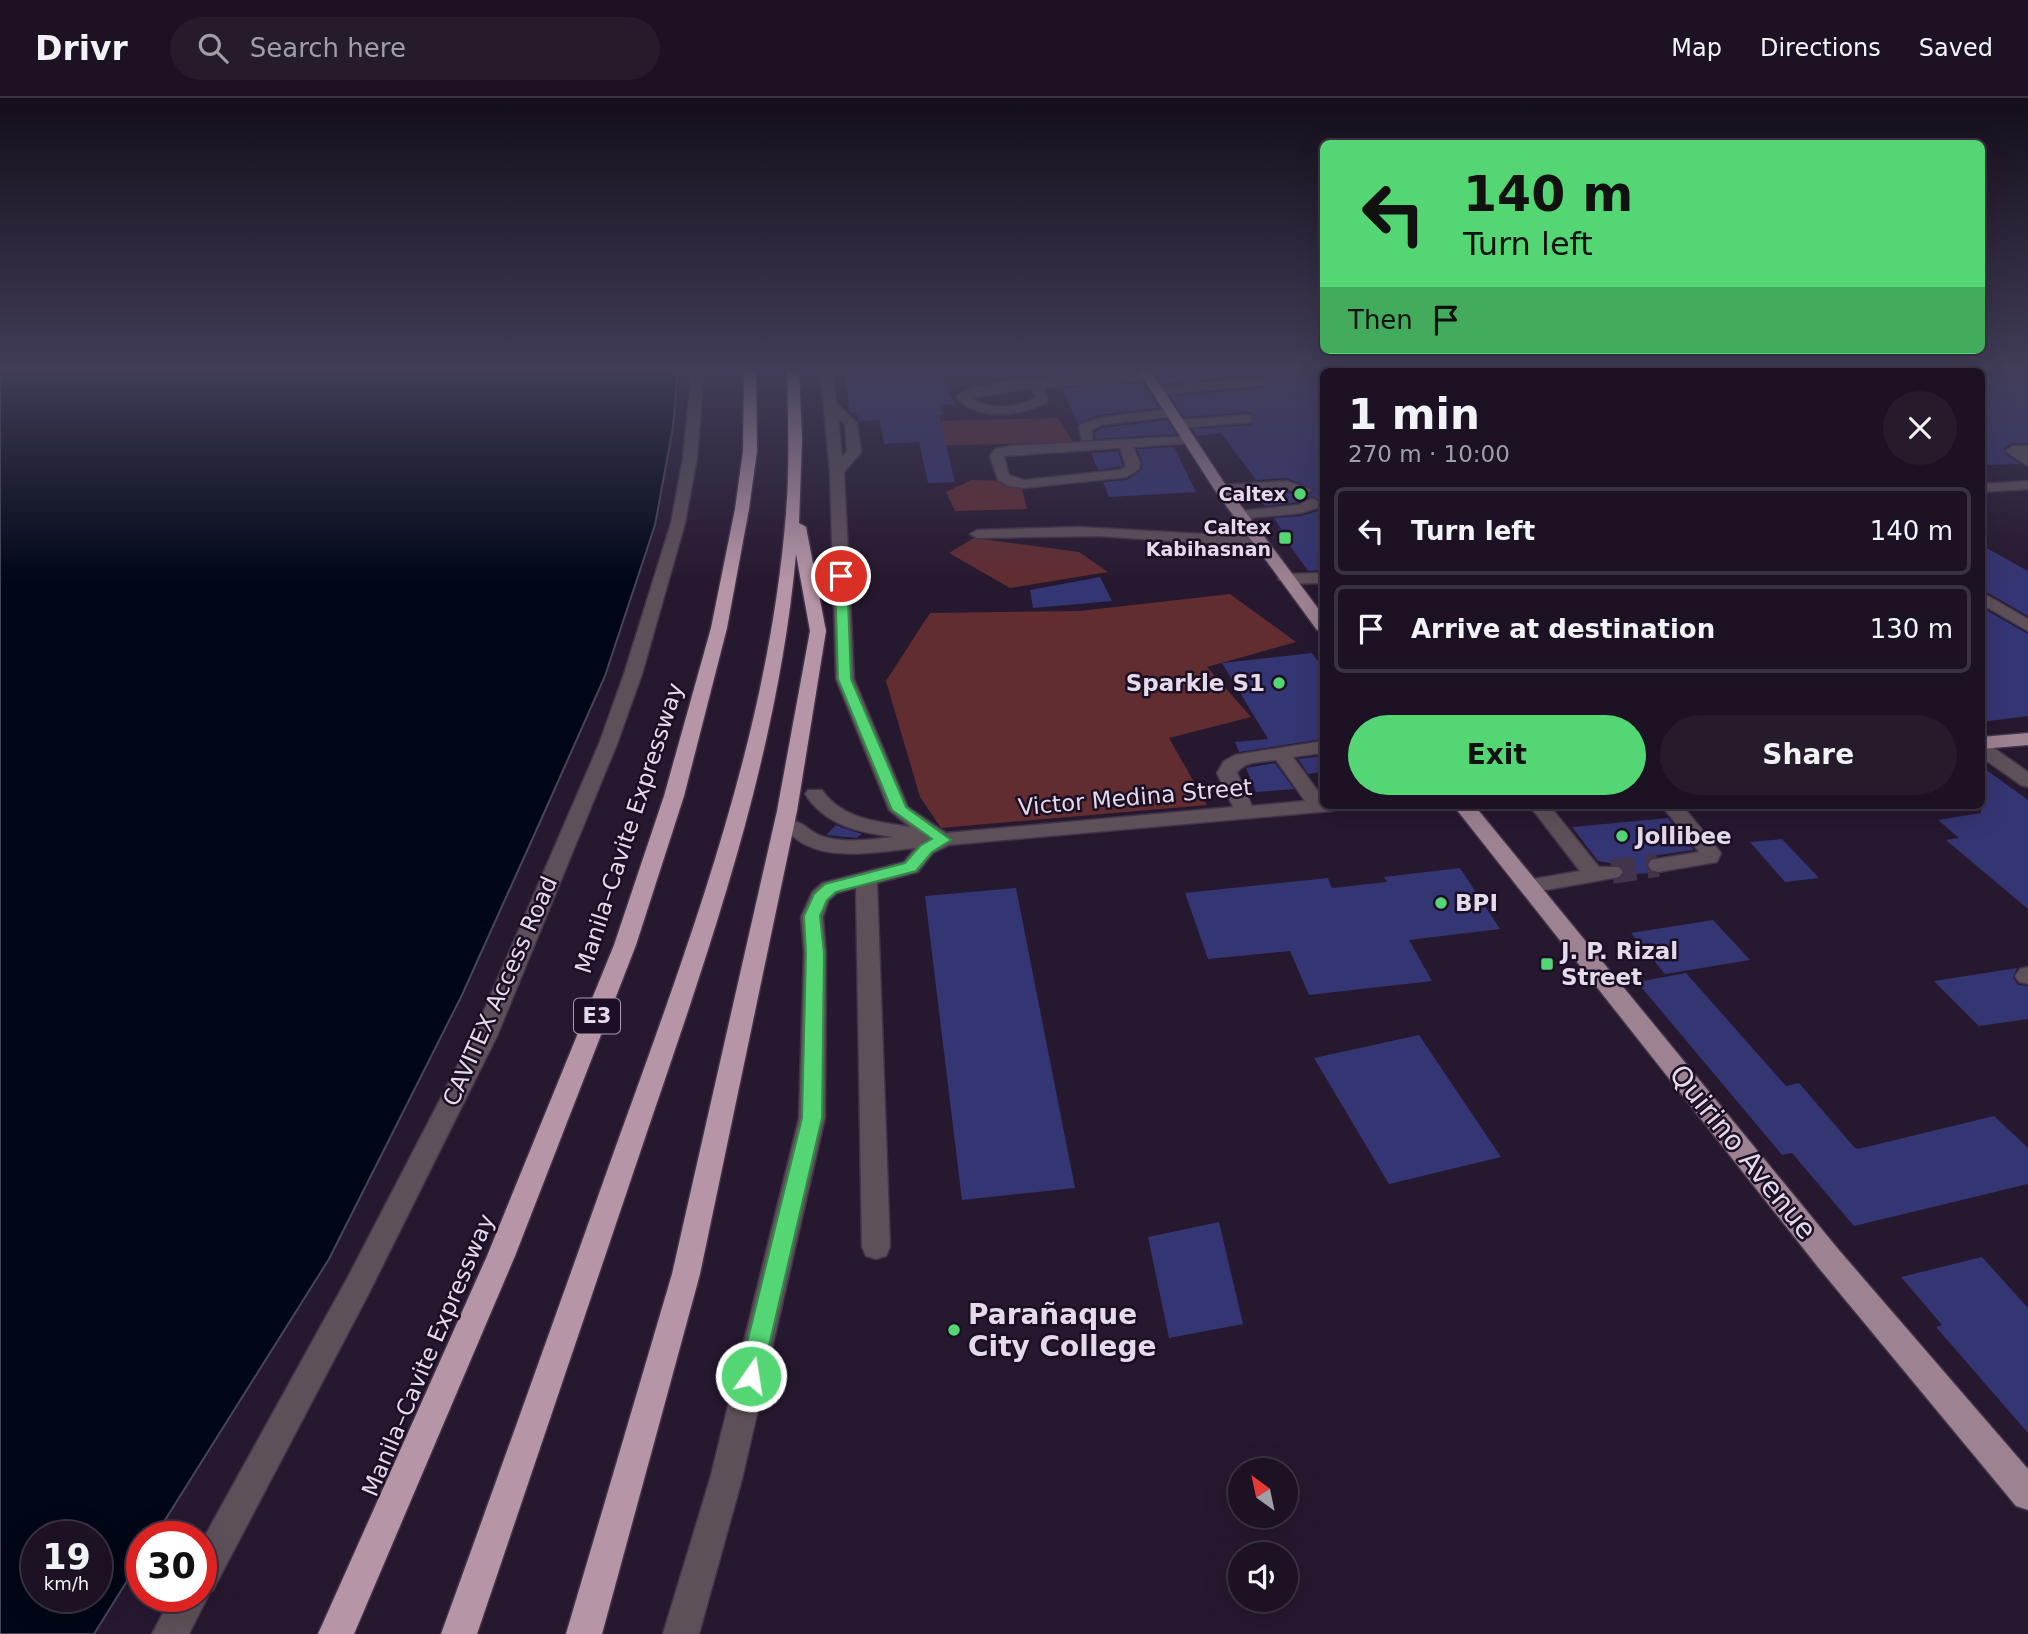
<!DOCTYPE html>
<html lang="en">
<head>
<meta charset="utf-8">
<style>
	body { margin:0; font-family:"DejaVu Sans",sans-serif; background:#251b2b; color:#f1f3f6; height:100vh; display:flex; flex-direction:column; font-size:26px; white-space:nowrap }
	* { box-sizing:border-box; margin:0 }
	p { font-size:23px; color:#a09ea6 }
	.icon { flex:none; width:38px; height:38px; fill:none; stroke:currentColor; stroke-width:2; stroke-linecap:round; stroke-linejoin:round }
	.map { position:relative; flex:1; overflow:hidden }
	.side { position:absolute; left:1320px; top:270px; width:665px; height:441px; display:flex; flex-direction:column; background:#1c1223; border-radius:10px; box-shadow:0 7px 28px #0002,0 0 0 2px #3a3241 }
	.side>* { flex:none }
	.banner { position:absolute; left:1320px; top:42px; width:665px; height:214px; border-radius:10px; box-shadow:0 7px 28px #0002,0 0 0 2px #3a3241; background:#53d673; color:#111; overflow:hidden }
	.needle { width:46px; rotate:327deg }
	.tools { position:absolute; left:1228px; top:1360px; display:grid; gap:14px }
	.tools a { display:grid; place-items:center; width:70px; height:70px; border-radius:50%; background:#1c1223; box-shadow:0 7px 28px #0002,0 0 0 2px #3a3241; font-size:35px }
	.speed { position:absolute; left:21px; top:1423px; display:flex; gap:14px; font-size:35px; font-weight:700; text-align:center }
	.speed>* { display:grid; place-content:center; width:91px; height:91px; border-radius:50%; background:#1c1223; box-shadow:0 7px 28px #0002,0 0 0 2px #3a3241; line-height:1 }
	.speed small { font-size:18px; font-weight:400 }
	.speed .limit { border:10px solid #d22; background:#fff; color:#111 }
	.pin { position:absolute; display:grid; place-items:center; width:60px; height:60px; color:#fff; margin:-30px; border:4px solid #fff; border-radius:50%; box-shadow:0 2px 7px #0007 }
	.me { position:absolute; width:77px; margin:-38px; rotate:13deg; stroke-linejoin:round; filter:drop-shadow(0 0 5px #0008) }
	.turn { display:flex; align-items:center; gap:24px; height:147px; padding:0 28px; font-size:32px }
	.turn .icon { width:91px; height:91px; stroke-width:2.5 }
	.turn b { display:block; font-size:49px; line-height:60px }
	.then { display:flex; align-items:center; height:66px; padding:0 28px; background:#0003; gap:14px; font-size:26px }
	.round { display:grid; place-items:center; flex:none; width:74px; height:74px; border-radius:37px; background:#251b2b }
	.summary { display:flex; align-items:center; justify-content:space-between; height:119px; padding:0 28px }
	h1 { font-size:42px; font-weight:600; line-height:52px }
	.cta { display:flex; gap:14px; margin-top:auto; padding:14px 28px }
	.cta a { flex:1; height:80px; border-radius:42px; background:#53d673; color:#111; font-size:28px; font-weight:600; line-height:80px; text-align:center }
	.cta a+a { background:#251b2b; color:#f1f3f6 }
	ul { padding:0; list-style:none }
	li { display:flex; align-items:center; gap:21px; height:88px; margin:0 14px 10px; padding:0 14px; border:4px solid #3a3241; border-radius:10px }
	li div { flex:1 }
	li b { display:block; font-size:26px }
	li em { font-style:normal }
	header { display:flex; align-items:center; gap:42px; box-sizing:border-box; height:98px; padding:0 35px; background:#1c1223; border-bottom:2px solid #3a3241 }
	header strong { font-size:33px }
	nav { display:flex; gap:38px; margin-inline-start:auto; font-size:24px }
	.search { width:490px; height:63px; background:#251b2b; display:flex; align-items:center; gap:18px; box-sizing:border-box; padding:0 24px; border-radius:38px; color:#a09ea6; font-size:26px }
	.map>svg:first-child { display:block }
	.green { fill:#612d31 }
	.water { fill:#000716; stroke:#444756; stroke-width:2; fill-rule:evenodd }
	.building { fill:#343573 }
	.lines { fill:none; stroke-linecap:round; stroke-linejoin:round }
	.minor-tunnel { stroke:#42354b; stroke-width:24; stroke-dasharray:24 11; stroke-linecap:butt }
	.minor-casing { stroke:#413349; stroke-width:3 }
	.major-casing { stroke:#413349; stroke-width:3 }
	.highway-casing { stroke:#413349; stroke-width:3 }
	.minor { fill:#5e5058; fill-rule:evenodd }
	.major { fill:#9d8291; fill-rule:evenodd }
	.highway { fill:#b695a7; fill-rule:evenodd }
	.route { fill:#53d673; stroke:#368b4b; stroke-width:2 }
	.poi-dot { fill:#53d673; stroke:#1c0f25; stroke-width:2.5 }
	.labels { text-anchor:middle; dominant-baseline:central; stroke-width:5; stroke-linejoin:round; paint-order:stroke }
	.far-poi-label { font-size:19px; font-weight:bold; fill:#e4dbea; stroke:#1c0f25; text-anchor:end }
	.shield { fill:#1c0f25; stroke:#a89eaf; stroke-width:2 }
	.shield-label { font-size:21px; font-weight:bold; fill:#e4dbea }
	.poi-label { font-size:23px; font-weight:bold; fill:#e4dbea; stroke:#1c0f25; text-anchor:start }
	.street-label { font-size:23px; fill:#e4dbea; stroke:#1c0f25 }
	.near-street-label { font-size:28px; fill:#e4dbea; stroke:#1c0f25 }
	.near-poi-label { font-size:28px; font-weight:bold; fill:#e4dbea; stroke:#1c0f25; text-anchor:start }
</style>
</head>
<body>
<header>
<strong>Drivr</strong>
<div class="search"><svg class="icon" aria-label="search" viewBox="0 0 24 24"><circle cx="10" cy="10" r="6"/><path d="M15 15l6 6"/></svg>Search here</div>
<nav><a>Map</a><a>Directions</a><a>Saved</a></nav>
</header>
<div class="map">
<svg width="2028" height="1536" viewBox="0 0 2028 1536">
	<rect width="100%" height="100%" fill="#26182f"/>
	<g class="green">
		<path d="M1749,269H1933L1925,273H1762Z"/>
		<path d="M1058,320L1073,344L922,348L929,323Z"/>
		<path d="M971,382L1020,383L1027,411L955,413L946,394Z"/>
		<path d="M974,440L1079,454L1108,474L1010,490L949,455Z"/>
		<path d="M1230,496L1296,544L1207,569L1251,619L1169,640L1207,707L941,730L920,699L886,583L930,515L1080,513Z"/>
	</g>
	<path class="water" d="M0,269H678L673,329L655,427L605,578L540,724L462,897L329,1161L155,1438H142V1459L94,1536H0ZM37,1438H96V1498H37Z"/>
	<g class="building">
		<path d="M844,269H939L955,307L940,306L943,317H939L955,384L928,385L919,344L884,346L880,322L859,323L856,314L850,315Z"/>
		<path d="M1053,269H1133L1135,273L1056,276Z"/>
		<path d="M1151,269H1290L1323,294V472L1308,473L1278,431H1281L1274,420L1301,418L1318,413L1320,402L1311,398L1298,404L1265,408L1256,396L1287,394L1304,399L1313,394L1314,391L1287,380L1256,382L1221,335L1197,338L1192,331L1251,327L1253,316L1247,314L1184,319L1170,298L1263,290L1265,279L1259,277L1162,286Z"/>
		<path d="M1981,269H2028V345H2013L2003,351L2007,357L2020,366L1981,367Z"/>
		<path d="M1143,285L1159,310L1098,317L1078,326L1062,290Z"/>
		<path d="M1167,322L1176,336L1095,341V334L1102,330Z"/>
		<path d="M1174,349L1196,394L1109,399L1103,384L1127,382L1142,371V364L1137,351Z"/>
		<path d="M1118,353L1123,368L1098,372L1091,355Z"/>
		<path d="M1981,447L2028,473V518L1981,491Z"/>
		<path d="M1100,479L1112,503L1033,510L1030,492Z"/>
		<path d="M1981,509L2028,536V618L1981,624Z"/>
		<path d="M1312,555L1323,570V641L1239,654L1235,644L1268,641L1222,565Z"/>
		<path d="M1323,658V674L1308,676L1298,661Z"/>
		<path d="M1275,665L1294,691L1256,694L1246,670Z"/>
		<path d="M1981,668L2028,702V811L1946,742L1959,740L1938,722L1981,715Z"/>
		<path d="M1668,720L1694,752L1651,758L1646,766L1650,775L1624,777L1626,774L1621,767L1598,763L1572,729Z"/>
		<path d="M836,727L843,730L862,736L857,740L826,737Z"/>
		<path d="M1782,741L1819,780L1785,784L1750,744Z"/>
		<path d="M1460,770L1500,831L1409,842L1432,883L1309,897L1290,853L1208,861L1185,795L1328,780L1332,790L1387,784L1384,779Z"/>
		<path d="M1016,790L1075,1090L962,1102L925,798Z"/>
		<path d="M1713,822L1750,862L1665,876L1631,835Z"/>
		<path d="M2017,870L2013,879L2018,887L2028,888V921L1979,928L1934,883Z"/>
		<path d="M1686,875L1786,988L1799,985L1854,1049L1858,1051L1994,1018L2028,1050V1086L1854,1128L1792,1055L1782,1057L1637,884Z"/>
		<path d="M1419,937L1501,1059L1389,1086L1314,960Z"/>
		<path d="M1219,1124L1243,1226L1169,1240L1148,1139Z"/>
		<path d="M1982,1159L2028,1210V1335L1936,1229L1942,1227L1901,1179Z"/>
	</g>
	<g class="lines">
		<path class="minor-tunnel" d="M1612,774L1658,767"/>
		<defs>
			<g id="minor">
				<path d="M692,269H704L697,360L685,425L642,576L617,646L497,938L369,1195L213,1492L207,1495L208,1498L189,1536H152L172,1498H201V1445L349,1177L473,938L599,646L624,576L671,425L683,360Z"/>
				<path d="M820,269H832L836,305L857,325L861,354L844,374L854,581L908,709L946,735L1233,709L1217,675L1224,663L1235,657L1323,643V655L1293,659L1323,700V707H1341L1338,711L1331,713L949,747L933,755L918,774L877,785L890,1149L886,1158L876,1161L866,1158L862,1149L856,790L837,795L829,802L823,819L826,855L825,1020L742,1381L699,1536H663L710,1381L799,1020L804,855L801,819L812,794L822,785L904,764L915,750C874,754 811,768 784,728L787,724C802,720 807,733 821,738C844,746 871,741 894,739C858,734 826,728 805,696L808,692H822C843,722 877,723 910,729L889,712L836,581L830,374ZM838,320L845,326L847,353L842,359ZM1276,662L1305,703L1252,708L1237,675C1244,663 1262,664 1276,662Z"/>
				<path d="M1461,269H1475L1479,273H1465Z"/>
				<path d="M1587,269H1601L1606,273H1591Z"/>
				<path d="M1722,269H1740L1748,273H1729Z"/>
				<path d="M1935,269H1951L1946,273H1933Z"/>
				<path d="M1148,275L1152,276V282L1044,289L1048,302L1046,305C1019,318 979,324 956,299C979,278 1112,276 1148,275ZM1033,290L1035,300C1015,310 991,313 971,300Z"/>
				<path d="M1259,280L1263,281V287L1157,297L1151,293L1157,289Z"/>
				<path d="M1171,311L1177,315L1175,318L1101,327L1092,332V342H1082L1079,330L1080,327L1098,320Z"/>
				<path d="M1247,317L1251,318V324L1178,330L1172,326L1178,322Z"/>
				<path d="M1189,338L1194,339V345L1133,349L1140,365L1139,371L1127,379L1024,390L1008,388L998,382L990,358L995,351L1011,348ZM1120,350L1126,369L1119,372L1024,382L1009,377L1004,358Z"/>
				<path d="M2013,348H2028V368L2008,355L2006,352Z"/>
				<path d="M1287,383L1312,392L1305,396L1287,391L1221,395L1214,391L1221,387Z"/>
				<path d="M2028,383V391L1981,394V386Z"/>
				<path d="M1312,400L1319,404L1317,410L1301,415L1239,421L1232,417L1239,413L1299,407Z"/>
				<path d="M1079,429L1258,439L1265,443L1258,447L1243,448L1099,438L977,440L970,436L977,432Z"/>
				<path d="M1323,475V485L1286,486L1278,481L1286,476Z"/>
				<path d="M1981,494L2028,521V533L1981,506Z"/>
				<path d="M1981,644L1988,646L2028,674V689L2021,687L1981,659Z"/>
				<path d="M1529,707H1549L1599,769H1619L1623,774L1619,779L1529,795L1521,793L1518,788L1521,783L1580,773Z"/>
				<path d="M1661,707H1682L1721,755L1717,764L1658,774L1651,772L1648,767L1651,762L1699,754Z"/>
				<path d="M2028,869V886L2019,884L2015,878L2020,871Z"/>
			</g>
			<g id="major">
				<path d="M1136,269H1148L1227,389L1323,517V533L1317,532L1214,391Z"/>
				<path d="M2028,635V647L1981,651V639Z"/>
				<path d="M1453,707H1474L1838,1151L2028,1371V1412L2016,1408L1818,1169Z"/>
			</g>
			<g id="highway">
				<path d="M744,269H756L757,353L749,411L727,530L684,698L636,847L515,1158L354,1536H318L487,1158L614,847L664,698L711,530L735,411L743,353Z"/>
				<path d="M787,269H799L802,342L799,425L806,429L826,533L797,713L700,1176L602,1536H566L672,1176L777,713L810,533L796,456C778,655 712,844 648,1031C591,1200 534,1368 477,1536H441C500,1373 558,1211 616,1048C690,843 769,634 786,415C790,366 788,318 787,269Z"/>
			</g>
		</defs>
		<use href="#minor" class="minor-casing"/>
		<use href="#major" class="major-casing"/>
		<use href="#highway" class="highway-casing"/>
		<use href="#minor" class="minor"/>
		<use href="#major" class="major"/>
		<use href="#highway" class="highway"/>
	</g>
	<linearGradient id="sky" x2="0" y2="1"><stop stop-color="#150d1a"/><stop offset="0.56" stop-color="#413d58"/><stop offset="1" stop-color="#413d58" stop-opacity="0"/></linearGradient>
	<rect width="2028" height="484" fill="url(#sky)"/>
	<path class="route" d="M841,474L847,478L851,581L906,709L951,742L932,754L916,773L836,794L827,802L820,818L824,855L822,1020L762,1278L759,1285L751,1288L742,1285L739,1278L802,1020L806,855L804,818L814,796L825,786L905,765L921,747L932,741L892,712L838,581L835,478Z"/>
	<g class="poi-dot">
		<circle cx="1300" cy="396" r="7"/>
		<rect x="1278" y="433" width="14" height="14" rx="3.5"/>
		<circle cx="1279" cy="585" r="7"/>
		<circle cx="1622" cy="738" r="7"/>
		<circle cx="1441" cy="805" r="7"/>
		<rect x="1540" y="859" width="14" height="14" rx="3.5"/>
		<circle cx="954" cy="1232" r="7"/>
	</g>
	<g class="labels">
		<g class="far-poi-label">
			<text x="1286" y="396">Caltex</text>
			<text x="1271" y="429">Caltex<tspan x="1271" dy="22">Kabihasnan</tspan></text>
		</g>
		<rect class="shield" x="574" y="900.5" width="46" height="35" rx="5"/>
		<g class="shield-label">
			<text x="597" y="918">E3</text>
		</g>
		<g class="poi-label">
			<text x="1265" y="585" text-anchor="end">Sparkle S1</text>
			<text x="1636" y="738">Jollibee</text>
			<text x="1455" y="805">BPI</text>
			<text x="1561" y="853">J. P. Rizal<tspan x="1561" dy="26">Street</tspan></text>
		</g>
		<g class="street-label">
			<text transform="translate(1135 699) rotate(-5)">Victor Medina Street</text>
			<text transform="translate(629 730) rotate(-72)">Manila–Cavite Expressway</text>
			<text transform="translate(500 893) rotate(-66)">CAVITEX Access Road</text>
			<text transform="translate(428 1257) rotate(-67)">Manila–Cavite Expressway</text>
		</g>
		<g class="near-street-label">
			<text transform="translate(1743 1054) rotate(51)">Quirino Avenue</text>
		</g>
		<g class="near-poi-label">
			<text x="968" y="1216">Parañaque<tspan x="968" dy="32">City College</tspan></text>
		</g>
	</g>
</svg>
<div class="tools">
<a><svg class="needle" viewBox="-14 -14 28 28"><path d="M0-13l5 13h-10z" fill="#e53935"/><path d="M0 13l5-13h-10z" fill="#a09ea6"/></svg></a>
<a><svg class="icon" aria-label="sound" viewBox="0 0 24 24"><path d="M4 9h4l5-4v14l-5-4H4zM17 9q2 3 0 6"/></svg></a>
</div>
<div class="speed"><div>19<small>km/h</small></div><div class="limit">30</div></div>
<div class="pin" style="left:841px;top:478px;background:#d93025"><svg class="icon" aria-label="arrive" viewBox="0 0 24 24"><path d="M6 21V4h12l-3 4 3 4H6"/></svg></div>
<svg class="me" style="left:751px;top:1278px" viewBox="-20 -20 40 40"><circle r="17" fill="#53d673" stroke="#fff" stroke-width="3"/><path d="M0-11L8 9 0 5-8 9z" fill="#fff"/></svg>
<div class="banner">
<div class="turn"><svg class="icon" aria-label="left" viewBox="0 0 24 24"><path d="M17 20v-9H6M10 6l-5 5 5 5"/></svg><div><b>140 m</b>Turn left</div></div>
<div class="then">Then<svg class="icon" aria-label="arrive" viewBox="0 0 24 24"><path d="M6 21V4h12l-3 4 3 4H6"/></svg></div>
</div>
<section class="side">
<div class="summary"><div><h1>1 min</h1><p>270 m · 10:00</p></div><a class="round"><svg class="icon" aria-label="close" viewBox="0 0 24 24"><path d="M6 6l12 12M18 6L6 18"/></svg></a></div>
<ul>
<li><svg class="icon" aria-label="left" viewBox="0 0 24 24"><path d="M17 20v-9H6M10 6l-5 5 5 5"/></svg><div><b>Turn left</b></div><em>140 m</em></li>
<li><svg class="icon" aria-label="arrive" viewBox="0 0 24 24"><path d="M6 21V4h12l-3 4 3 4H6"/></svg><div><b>Arrive at destination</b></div><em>130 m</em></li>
</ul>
<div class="cta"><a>Exit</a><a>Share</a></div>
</section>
</div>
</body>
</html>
